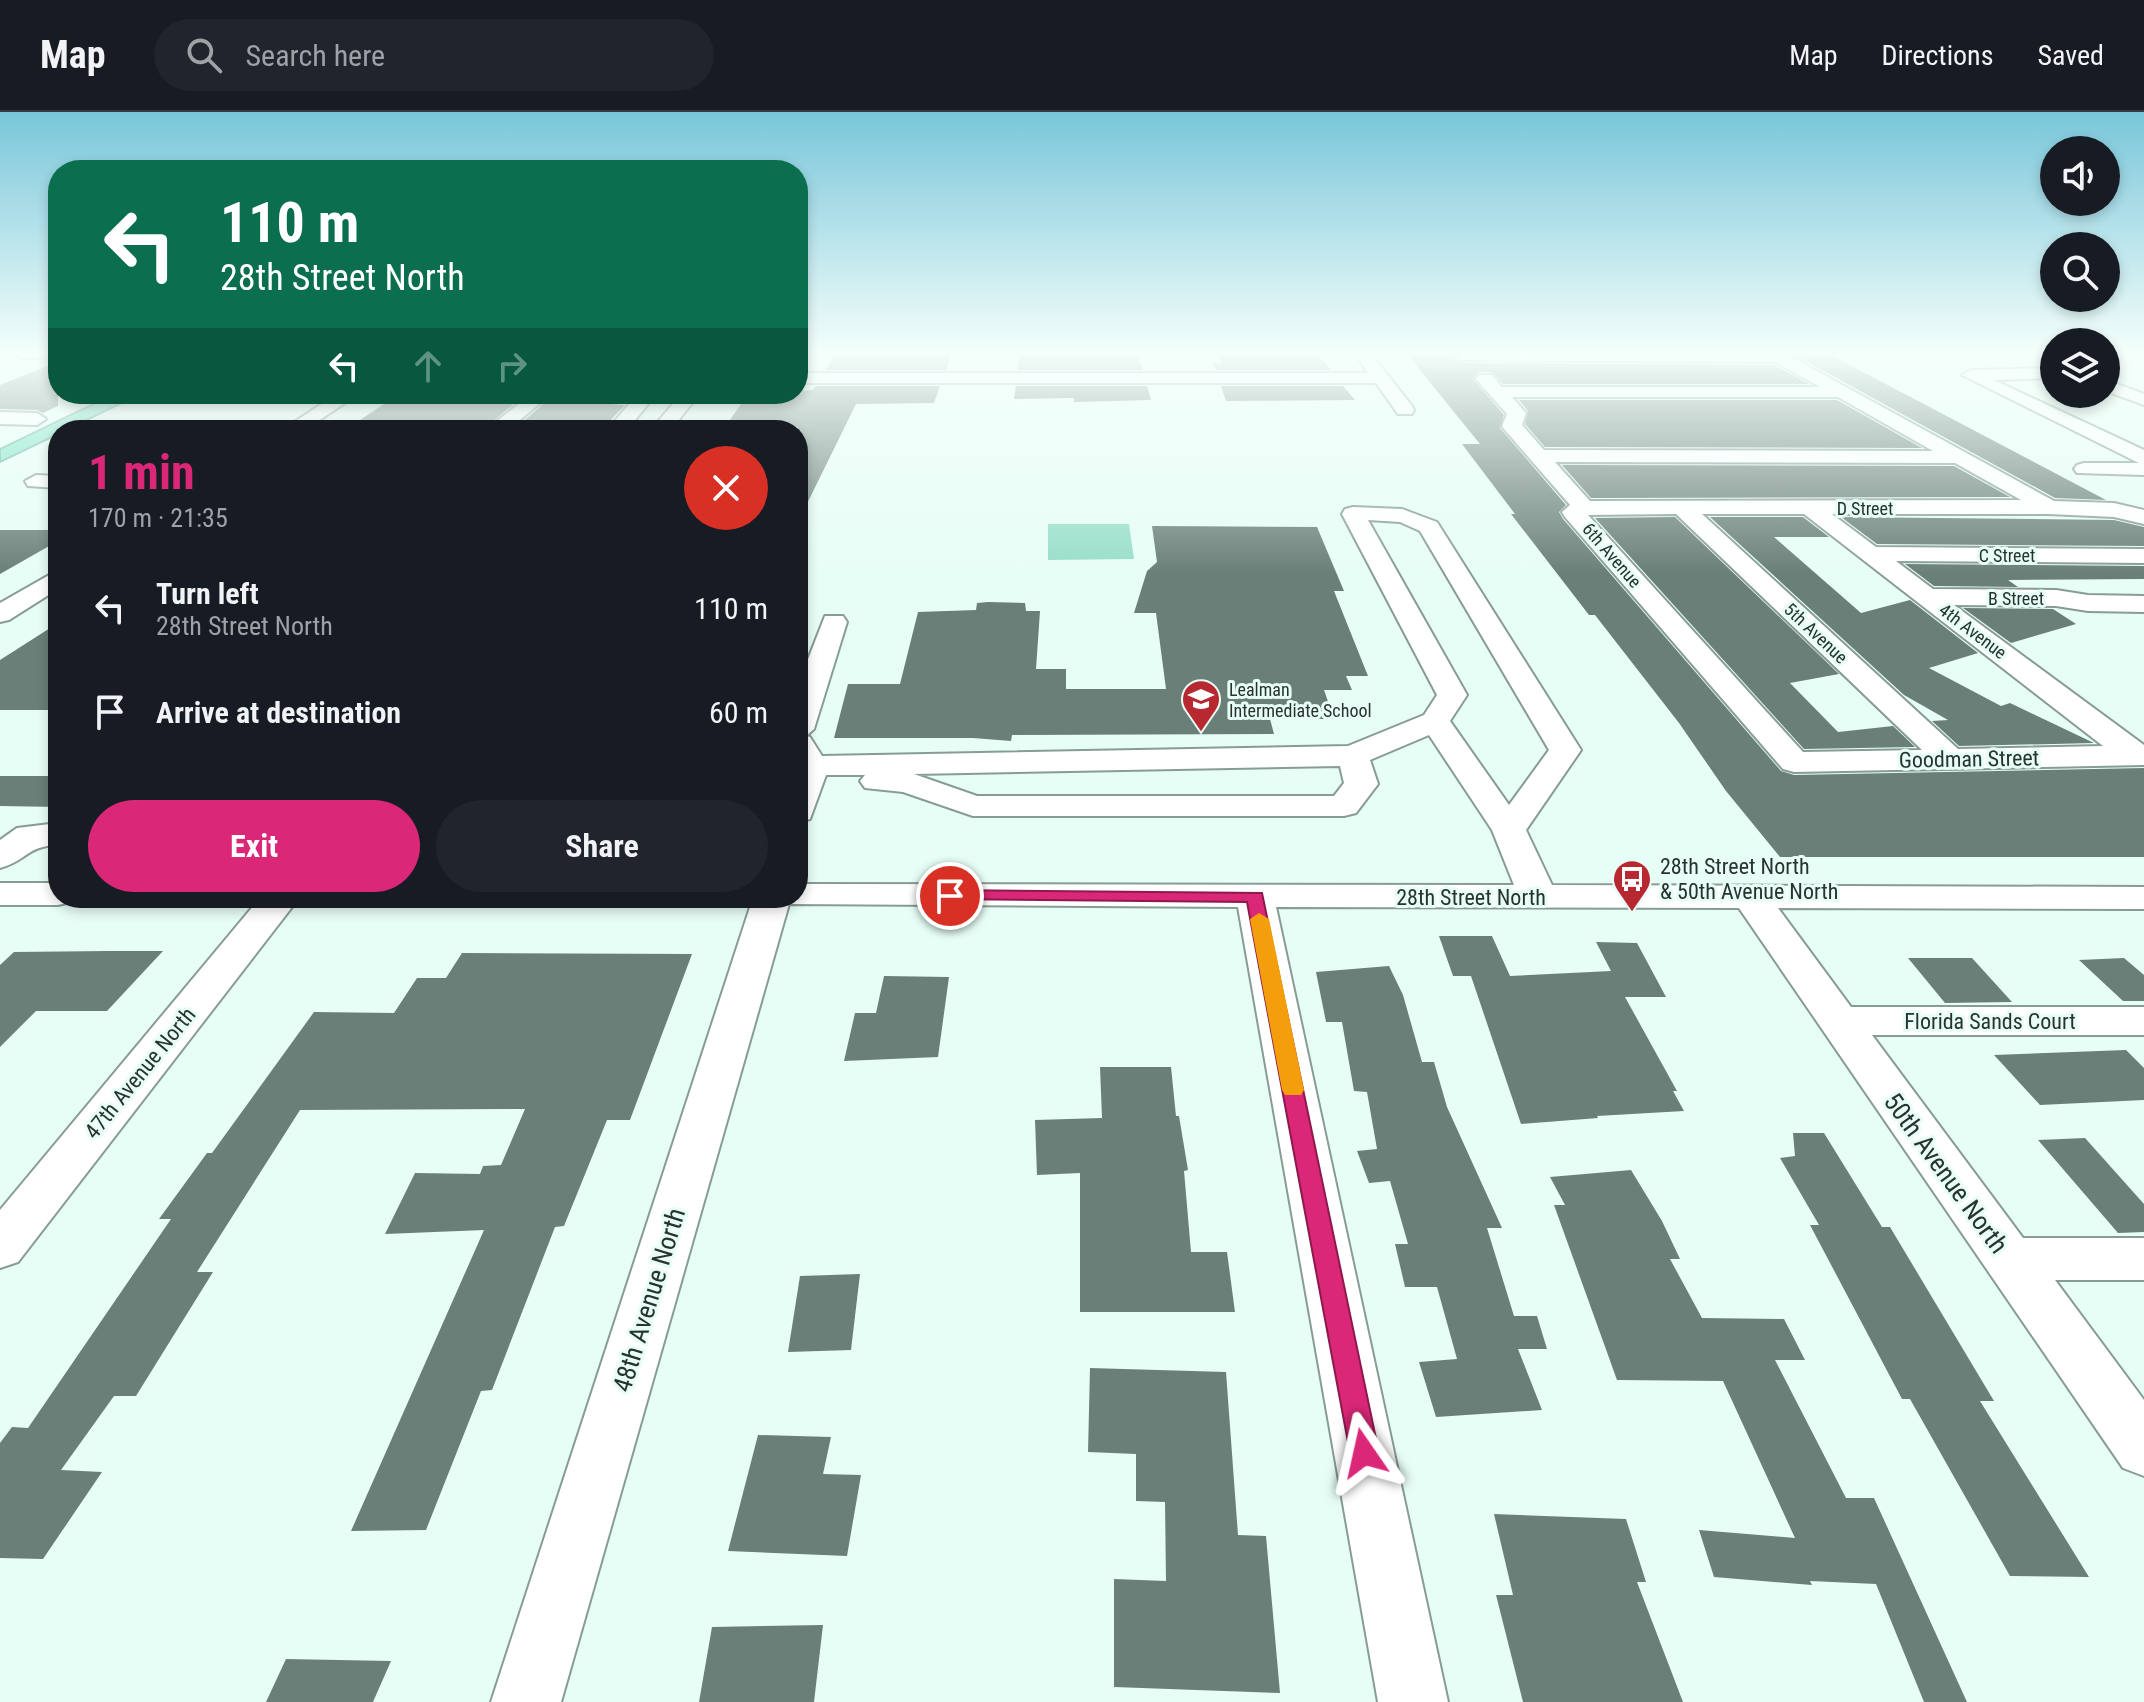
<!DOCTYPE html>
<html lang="en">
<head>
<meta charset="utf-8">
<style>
	body { margin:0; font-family:"Roboto Condensed",sans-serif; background:#20242c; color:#f1f3f6; height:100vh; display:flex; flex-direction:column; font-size:30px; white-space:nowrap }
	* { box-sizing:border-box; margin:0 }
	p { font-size:26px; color:#9ea1a6 }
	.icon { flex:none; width:44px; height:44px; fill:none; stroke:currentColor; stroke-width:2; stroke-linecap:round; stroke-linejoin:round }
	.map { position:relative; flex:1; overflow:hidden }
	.side { position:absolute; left:48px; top:308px; width:760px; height:488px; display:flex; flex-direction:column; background:#171b24; border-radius:32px; box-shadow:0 4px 12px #0003 }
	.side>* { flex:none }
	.banner { position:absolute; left:48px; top:48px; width:760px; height:244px; border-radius:32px; box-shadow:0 4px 12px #0003; background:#0b6e4f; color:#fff; overflow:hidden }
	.fabs { position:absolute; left:2040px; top:24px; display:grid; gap:16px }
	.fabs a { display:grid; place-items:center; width:80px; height:80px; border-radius:50%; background:#171b24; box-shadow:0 4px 12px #0003; font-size:40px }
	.pin { position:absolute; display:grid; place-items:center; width:68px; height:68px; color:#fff; margin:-34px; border:4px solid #fff; border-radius:50%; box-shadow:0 2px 8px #0007 }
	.me { position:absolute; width:88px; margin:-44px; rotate:349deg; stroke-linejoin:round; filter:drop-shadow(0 0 6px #0008) }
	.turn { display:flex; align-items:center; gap:28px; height:168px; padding:0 40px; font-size:36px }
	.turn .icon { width:104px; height:104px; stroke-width:2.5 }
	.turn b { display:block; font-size:56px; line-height:68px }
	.lanes { display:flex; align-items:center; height:76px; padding:0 40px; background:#0003; justify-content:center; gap:40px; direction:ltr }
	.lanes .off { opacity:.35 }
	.round { display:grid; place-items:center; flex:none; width:84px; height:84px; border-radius:42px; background:#20242c }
	.headline { display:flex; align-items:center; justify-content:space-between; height:136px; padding:0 40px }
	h1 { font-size:48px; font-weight:700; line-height:60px; color:#db2777 }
	.button { display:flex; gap:16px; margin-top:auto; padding:16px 40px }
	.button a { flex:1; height:92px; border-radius:48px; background:#db2777; color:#fff; font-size:32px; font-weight:700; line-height:92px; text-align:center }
	.button a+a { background:#20242c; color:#f1f3f6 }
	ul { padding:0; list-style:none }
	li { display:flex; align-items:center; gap:24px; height:104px; padding:0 40px }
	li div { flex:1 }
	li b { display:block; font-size:30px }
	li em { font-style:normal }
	header { display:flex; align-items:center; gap:48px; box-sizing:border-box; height:112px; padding:0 40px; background:#171b24; border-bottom:2px solid #363941 }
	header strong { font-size:38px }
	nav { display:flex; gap:44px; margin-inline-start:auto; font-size:28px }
	.search { width:560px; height:72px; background:#20242c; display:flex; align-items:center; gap:20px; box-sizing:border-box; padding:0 28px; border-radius:44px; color:#9ea1a6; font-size:30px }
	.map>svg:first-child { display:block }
	.green { fill:#96dec8 }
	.water { fill:#74e2c4; stroke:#5ead97; stroke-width:2 }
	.building { fill:#6a7f78 }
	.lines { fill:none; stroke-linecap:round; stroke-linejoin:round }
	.minor-casing { stroke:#879c95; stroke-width:4 }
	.minor { fill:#fff; fill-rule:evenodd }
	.route { fill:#db2777; stroke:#8e194d; stroke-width:2 }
	.slow { fill:#f59e0b }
	.labels { text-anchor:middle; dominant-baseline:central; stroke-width:6; stroke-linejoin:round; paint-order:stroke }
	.far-street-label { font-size:18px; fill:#29322f; stroke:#e7fef6 }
	.far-poi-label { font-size:18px; fill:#29322f; stroke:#e7fef6; text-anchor:start }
	.street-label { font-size:22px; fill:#29322f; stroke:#e7fef6 }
	.poi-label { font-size:22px; fill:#29322f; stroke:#e7fef6; text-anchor:start }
	.near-street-label { font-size:26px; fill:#29322f; stroke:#e7fef6 }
</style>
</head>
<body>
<header>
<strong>Map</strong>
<div class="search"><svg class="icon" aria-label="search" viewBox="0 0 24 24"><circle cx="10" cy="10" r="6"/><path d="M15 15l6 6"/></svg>Search here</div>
<nav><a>Map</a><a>Directions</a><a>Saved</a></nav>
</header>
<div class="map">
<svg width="2144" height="1590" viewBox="0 0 2144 1590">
	<rect width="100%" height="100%" fill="#e7fef6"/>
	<path class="green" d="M1048,412H1129L1134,447L1048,448Z"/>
	<path class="water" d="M114,282H140L66,318H58V322L0,350V337Z"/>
	<g class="building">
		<path d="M836,240H952L946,258H826Z"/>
		<path d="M1020,240H1137L1143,258H1018Z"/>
		<path d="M1218,240H1316L1331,258H1216L1213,251H1222Z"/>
		<path d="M1791,241L1829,242L2106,388L2055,386Z"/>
		<path d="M1407,242H1456L1454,247L1459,251L1775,253L1809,272H1503L1491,260H1479L1473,267L1504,303L1500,316L1566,393L1559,400L1563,407L1781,659L1794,663L2144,656V745H1780L1726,679L1679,611L1595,503H1589L1511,402H1515L1462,332H1480Z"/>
		<path d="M58,250V294L43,301L37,298L0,297V273Z"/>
		<path d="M816,274H940L934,291L856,292L798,410V315H725L748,282H798V279L813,278Z"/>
		<path d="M1016,274H1147L1151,288L1074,290V286L1014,287Z"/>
		<path d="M1221,274H1343L1355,288L1226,289Z"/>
		<path d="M399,282H514L505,289H517L483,318H345Z"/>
		<path d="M1519,288H1837L1922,336L1545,335L1525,312L1528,299Z"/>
		<path d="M547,289H565L625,293L601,318H513Z"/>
		<path d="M1562,353L1954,354L2010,385L1591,386Z"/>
		<path d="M1675,405L1839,562L1790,571L1838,620L1893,614L1915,635L1804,637L1595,406Z"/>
		<path d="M1710,405H1803L1829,425H1774L1861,501L1910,488L1978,541L1929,556L2001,594L2010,591L2094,631L1959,634L1932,609L1948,608L1904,583Z"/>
		<path d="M1841,405L2114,408L2144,415V434L1877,432Z"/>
		<path d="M1152,414L1317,415L1344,479H1334L1368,564H1346L1352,578H1324L1334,607H1270L1274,622L1012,623L1011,629L973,626H834L848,572H900L918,500L976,498L977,491L988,490L1025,491L1026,499H1040L1036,557H1066V577H1166L1156,501H1134L1147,459L1157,450Z"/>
		<path d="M0,418H58V429L0,462Z"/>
		<path d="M1905,452L2144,454V467L2008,468L2018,475L1934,474Z"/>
		<path d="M1963,496L2053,497L2076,512L2011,531Z"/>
		<path d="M58,511V598H0V548Z"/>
		<path d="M0,664H58V695L0,694Z"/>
		<path d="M1439,824H1492L1510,864L1611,859L1596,830L1637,831L1666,885H1625L1677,979H1673L1684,999L1597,1004L1598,1006L1521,1012L1471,864H1453Z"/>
		<path d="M108,839H163L107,899H36L0,935V853L14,840Z"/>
		<path d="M462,841L692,842L630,1008H607L564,1114L555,1115L492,1278L481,1279L426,1418L351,1419L484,1118L385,1122L415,1061L480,1062L483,1054L501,1053L525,997L300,998L197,1160H213L136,1284H114L61,1358L102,1360L43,1447L0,1446V1331L12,1315L28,1316L171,1107H159L207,1041H212L314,900L394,901L417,866H446Z"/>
		<path d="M1908,846H1972L2012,890L1945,891Z"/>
		<path d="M2124,846L2144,863V889H2123L2079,848Z"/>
		<path d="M1389,854L1403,883L1422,950H1434L1447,995L1502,1116H1487L1514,1204H1537L1547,1237H1518L1542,1298L1436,1305L1419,1250L1457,1247L1437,1175H1405L1395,1132H1408L1390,1069L1369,1071L1357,1039L1377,1037L1367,980L1354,979L1342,910H1326L1316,860Z"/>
		<path d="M884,864L949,865L938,945L844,949L855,901H876Z"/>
		<path d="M2126,938L2144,956V988L2040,993L1994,943Z"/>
		<path d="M1100,955H1171L1176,1004H1179L1188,1058L1184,1059L1191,1140H1227L1235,1200H1080V1061L1037,1063L1035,1008L1102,1006Z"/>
		<path d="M1793,1021H1824L1882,1115H1890L1994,1289H1980L2089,1465L2010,1464L1910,1287H1902L1810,1113H1819L1780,1046L1795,1044Z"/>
		<path d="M2085,1026L2144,1092V1120L2118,1121L2038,1028Z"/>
		<path d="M1631,1058L1662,1109L1680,1147H1670L1702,1206L1784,1207L1805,1248H1775L1846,1386H1874L1967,1590H1924L1876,1472L1810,1469L1812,1473L1714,1465L1699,1418L1795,1426L1723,1269L1617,1268L1554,1093H1565L1550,1065Z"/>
		<path d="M860,1162L851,1238L788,1240L800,1164Z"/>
		<path d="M1090,1256L1226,1260L1238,1423L1266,1424L1280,1581L1114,1575V1467L1166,1469L1165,1390L1136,1389V1342L1088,1340Z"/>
		<path d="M758,1323L831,1325L823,1362L861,1363L847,1444L728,1439Z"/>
		<path d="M1494,1402L1626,1407L1646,1470H1637L1683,1590H1523L1496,1483H1513Z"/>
		<path d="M823,1513L814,1590H699L712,1515Z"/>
		<path d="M286,1547L391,1549L373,1590H266Z"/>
	</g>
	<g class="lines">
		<defs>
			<g id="minor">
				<path d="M58,240V245L23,246L15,241Z"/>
				<path d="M1465,240H1782L2054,389L2114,391L2144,398V412L2114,405L2048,402H1832L1876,435L2144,437V451L1896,449L1933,477L2056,478L2088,483L2144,484V500L2088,499L2056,494L1954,493L2144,633V653L1794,660L1783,657L1565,405L1562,400L1570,393L1505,318L1502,314L1507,302L1476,267L1479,263H1491L1502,275H1820L1776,250L1459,248L1457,245ZM1512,285H1838L1933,339L1544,338L1522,313L1526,301ZM1555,350L1955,351L2021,388L1590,389ZM1676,402L1922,638L1803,640L1588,403ZM1702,402H1804L2103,634L1958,637Z"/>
				<path d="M1366,241L1372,243L1412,294L1414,298L1412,302H1398L1376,271H798V261H1368L1358,246Z"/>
				<path d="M2054,256V266L1994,268L2144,338V363L2077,361L2074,357L2077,353L2084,351H2139L1962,263L1971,258Z"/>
				<path d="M2106,268L2144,282V293L2106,279Z"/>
				<path d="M337,282H358L305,318H282Z"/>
				<path d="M531,282H551L508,318H486Z"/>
				<path d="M558,282H650L653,286L627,318H607L631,290L567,287Z"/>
				<path d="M681,282H699L671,318H651Z"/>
				<path d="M0,300L37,301L46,307L37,313L0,312Z"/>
				<path d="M36,363L58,364V376L28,374L25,369Z"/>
				<path d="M1353,395L1402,397L1437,410L1581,638L1526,718L1552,773L2144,775V797L1778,796L1851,895H2144V923H1872L2023,1126H2144V1168H2055L2144,1288V1364L2123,1356L1739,796L1276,795L1448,1590H1378L1238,795L789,792L561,1590H491L753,786H798V772L1514,773L1492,718L1429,623L1370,648L1378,672L1356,701L1344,704H973L903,680L865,676L860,669L865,663H826L810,707L798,710V573L825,504H843L847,510L814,617L806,624L810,625L822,644L1348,634L1424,603L1437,583L1342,402L1345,397ZM1368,408L1400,410L1420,419L1549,638L1509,693L1450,609L1467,583ZM1340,654L1344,671L1334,684H977L914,662Z"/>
				<path d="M58,458V477L9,508L0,510V491Z"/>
				<path d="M58,711V733C26,734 27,749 0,756V728L17,716Z"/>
				<path d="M0,771H58V786H74L71,790L58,793H0Z"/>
				<path d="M260,786H299L18,1150L0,1156V1098Z"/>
			</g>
		</defs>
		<use href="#minor" class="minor-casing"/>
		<use href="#minor" class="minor"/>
	</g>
	<linearGradient id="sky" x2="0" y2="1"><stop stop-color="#79c6da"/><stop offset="0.52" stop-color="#f4fffb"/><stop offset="1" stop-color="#f4fffb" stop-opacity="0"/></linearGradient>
	<rect width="2144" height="463" fill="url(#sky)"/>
	<path class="route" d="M950,778L1262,781L1379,1341L1374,1350L1364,1354L1354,1350L1350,1341L1247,790L944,787L941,784L944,780Z"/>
	<path class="slow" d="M1259,801L1269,807L1304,978L1301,983H1285L1282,978L1250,807Z"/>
	<defs>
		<symbol id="school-pin" viewBox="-11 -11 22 30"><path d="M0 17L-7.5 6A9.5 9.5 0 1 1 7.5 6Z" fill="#b82830" stroke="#e7fef6"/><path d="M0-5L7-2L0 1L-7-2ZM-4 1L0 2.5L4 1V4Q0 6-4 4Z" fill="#fff"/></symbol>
		<symbol id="bus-pin" viewBox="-11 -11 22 30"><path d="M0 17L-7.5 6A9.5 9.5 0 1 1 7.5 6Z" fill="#b82830" stroke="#e7fef6"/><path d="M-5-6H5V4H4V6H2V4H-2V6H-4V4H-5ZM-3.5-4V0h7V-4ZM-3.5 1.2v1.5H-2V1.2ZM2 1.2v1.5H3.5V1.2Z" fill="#fff"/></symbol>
	</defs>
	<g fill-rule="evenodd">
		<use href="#school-pin" x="1179" y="565" width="44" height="60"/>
		<use href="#bus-pin" x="1610" y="745" width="44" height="60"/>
	</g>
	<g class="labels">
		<g class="far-street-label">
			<text x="1865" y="396">D Street</text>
			<text transform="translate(1612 443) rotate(49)">6th Avenue</text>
			<text x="2007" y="443">C Street</text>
			<text x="2016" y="486">B Street</text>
			<text transform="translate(1973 519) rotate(37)">4th Avenue</text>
			<text transform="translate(1816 521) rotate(43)">5th Avenue</text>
		</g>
		<g class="far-poi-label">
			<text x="1229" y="577">Lealman<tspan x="1229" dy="21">Intermediate School</tspan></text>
		</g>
		<g class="street-label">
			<text transform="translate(1969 647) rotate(-1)">Goodman Street</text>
			<text x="1471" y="785">28th Street North</text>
			<text x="1990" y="909">Florida Sands Court</text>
			<text transform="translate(140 961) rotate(-51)">47th Avenue North</text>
		</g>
		<g class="poi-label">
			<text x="1660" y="754">28th Street North<tspan x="1660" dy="25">&amp; 50th Avenue North</tspan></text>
		</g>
		<g class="near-street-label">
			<text transform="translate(1946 1061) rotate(54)">50th Avenue North</text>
			<text transform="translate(649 1188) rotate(-73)">48th Avenue North</text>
		</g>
	</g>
</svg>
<div class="fabs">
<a><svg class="icon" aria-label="sound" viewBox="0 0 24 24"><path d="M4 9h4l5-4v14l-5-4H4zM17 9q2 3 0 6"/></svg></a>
<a><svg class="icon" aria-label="search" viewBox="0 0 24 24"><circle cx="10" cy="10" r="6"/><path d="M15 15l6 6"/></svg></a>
<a><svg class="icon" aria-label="layers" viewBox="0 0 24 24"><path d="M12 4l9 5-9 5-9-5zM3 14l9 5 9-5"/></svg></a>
</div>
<div class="pin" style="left:950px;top:784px;background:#d93025"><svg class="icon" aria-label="arrive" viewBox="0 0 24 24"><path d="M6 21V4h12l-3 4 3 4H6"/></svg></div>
<svg class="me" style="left:1364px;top:1341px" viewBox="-20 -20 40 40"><path d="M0-17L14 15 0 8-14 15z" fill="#db2777" stroke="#fff" stroke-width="4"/></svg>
<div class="banner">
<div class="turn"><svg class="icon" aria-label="left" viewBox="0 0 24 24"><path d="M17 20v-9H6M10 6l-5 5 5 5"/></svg><div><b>110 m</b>28th Street North</div></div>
<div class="lanes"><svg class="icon" aria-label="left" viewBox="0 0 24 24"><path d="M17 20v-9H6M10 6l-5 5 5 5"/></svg><svg class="icon off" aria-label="ahead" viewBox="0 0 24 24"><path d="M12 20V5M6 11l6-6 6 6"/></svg><svg class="icon off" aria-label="right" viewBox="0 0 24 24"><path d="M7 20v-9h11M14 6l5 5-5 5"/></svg></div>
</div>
<section class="side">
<div class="headline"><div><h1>1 min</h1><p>170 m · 21:35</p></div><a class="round" style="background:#d93025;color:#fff"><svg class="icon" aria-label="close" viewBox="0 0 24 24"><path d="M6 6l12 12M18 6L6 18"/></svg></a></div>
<ul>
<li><svg class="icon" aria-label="left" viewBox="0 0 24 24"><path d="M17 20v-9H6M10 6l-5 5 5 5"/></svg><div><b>Turn left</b><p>28th Street North</p></div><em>110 m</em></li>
<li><svg class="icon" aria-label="arrive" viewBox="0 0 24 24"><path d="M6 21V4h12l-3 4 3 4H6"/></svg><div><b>Arrive at destination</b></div><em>60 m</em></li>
</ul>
<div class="button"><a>Exit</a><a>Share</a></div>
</section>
</div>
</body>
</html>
